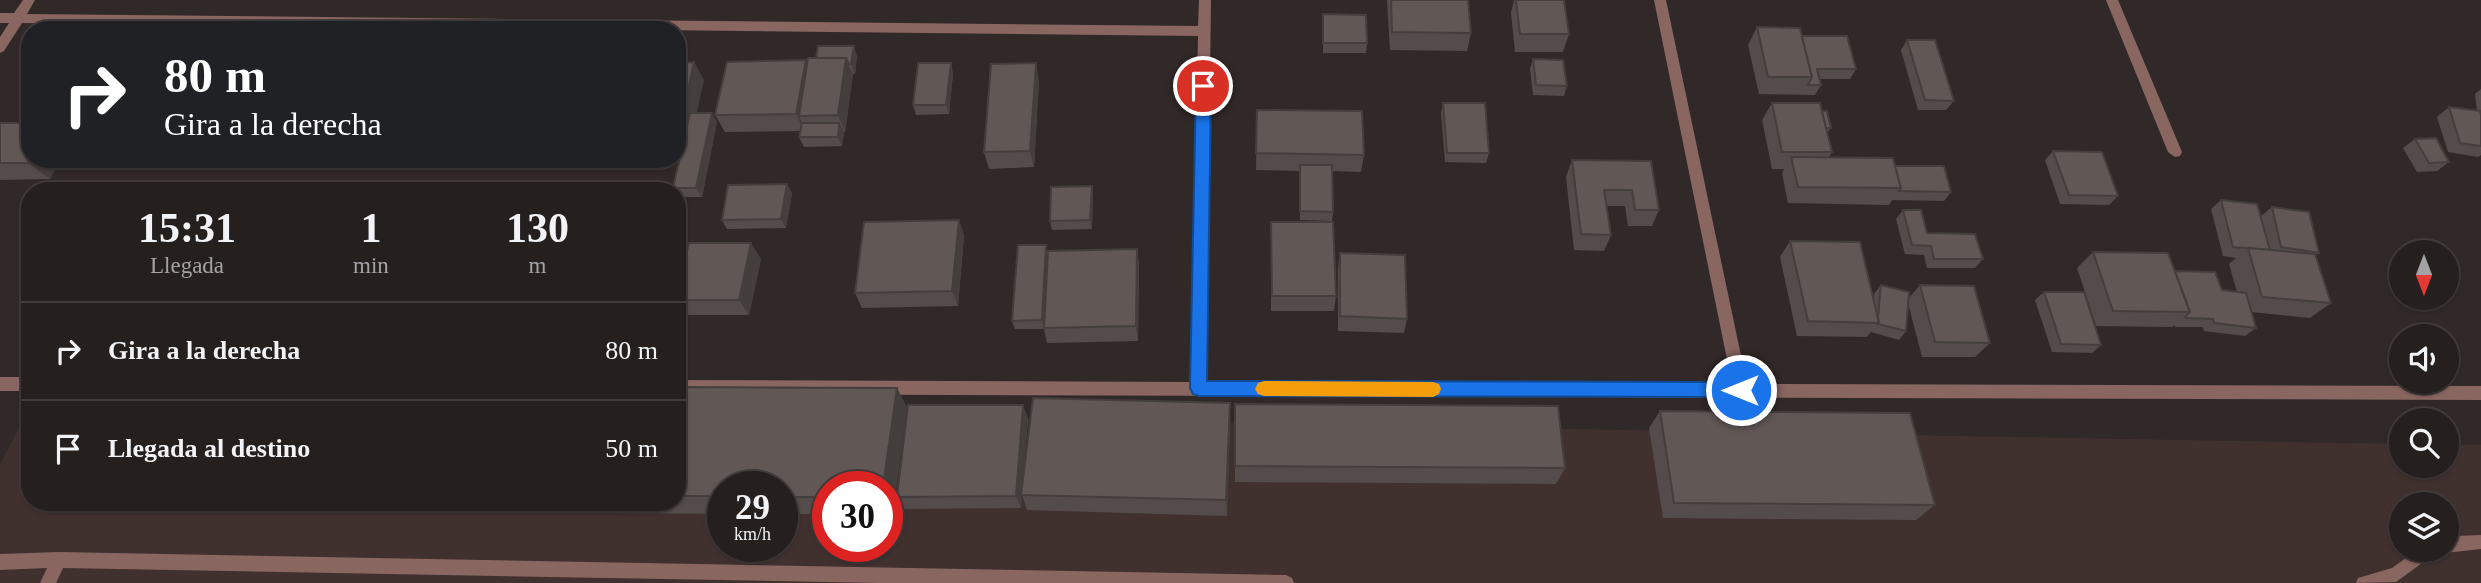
<!DOCTYPE html>
<html lang="es">
<head>
<meta charset="utf-8">
<style>
	body { margin:0; font-family:"Times New Roman",serif; background:#312c2b; color:#f1f3f6; height:100vh; display:flex; flex-direction:column; font-size:26px; white-space:nowrap }
	* { box-sizing:border-box; margin:0 }
	p { font-size:23px; color:#a3a2a4 }
	.icon { flex:none; width:38px; height:38px; fill:none; stroke:currentColor; stroke-width:2; stroke-linecap:round; stroke-linejoin:round }
	.map { position:relative; flex:1; overflow:hidden }
	.drawer { position:absolute; left:21px; top:182px; width:665px; height:329px; display:flex; flex-direction:column; background:#251f1e; border-radius:28px; box-shadow:0 2px 5px #0004,0 0 0 2px #423d3c }
	.drawer>* { flex:none }
	.guide { position:absolute; left:21px; top:21px; width:665px; height:147px; border-radius:28px; box-shadow:0 2px 5px #0004,0 0 0 2px #423d3c; background:#202124; color:#fff; overflow:hidden }
	.needle { width:46px; rotate:180deg }
	.buttons { position:absolute; left:2389px; top:240px; display:grid; gap:14px }
	.buttons a { display:grid; place-items:center; width:70px; height:70px; border-radius:50%; background:#251f1e; box-shadow:0 2px 5px #0004,0 0 0 2px #423d3c; font-size:35px }
	.speed { position:absolute; left:707px; top:471px; display:flex; gap:14px; font-size:35px; font-weight:700; text-align:center }
	.speed>* { display:grid; place-content:center; width:91px; height:91px; border-radius:50%; background:#251f1e; box-shadow:0 2px 5px #0004,0 0 0 2px #423d3c; line-height:1 }
	.speed small { font-size:18px; font-weight:400 }
	.speed .limit { border:10px solid #d22; background:#fff; color:#111 }
	.pin { position:absolute; display:grid; place-items:center; width:60px; height:60px; color:#fff; margin:-30px; border:4px solid #fff; border-radius:50%; box-shadow:0 2px 7px #0007 }
	.me { position:absolute; width:77px; margin:-38px; rotate:270deg; stroke-linejoin:round; filter:drop-shadow(0 0 5px #0008) }
	.turn { display:flex; align-items:center; gap:24px; height:147px; padding:0 28px; font-size:32px }
	.turn .icon { width:91px; height:91px; stroke-width:2.5 }
	.turn b { display:block; font-size:49px; line-height:60px }
	.eta { display:flex; justify-content:space-evenly; align-items:center; height:119px; text-align:center }
	.eta b { font-size:42px; font-weight:700; line-height:49px }
	ul { padding:0; list-style:none }
	li { display:flex; align-items:center; gap:21px; height:98px; padding:0 28px; border-top:2px solid #423d3c }
	li div { flex:1 }
	li b { display:block; font-size:26px }
	li em { font-style:normal }
	.map>svg:first-child { display:block }
	.built { fill:#40312f; fill-rule:evenodd }
	.lines { fill:none; stroke-linecap:round; stroke-linejoin:round }
	.service { fill:#8a6661; fill-rule:evenodd }
	.minor { fill:#8a6661; fill-rule:evenodd }
	.wall { fill:#534c4a }
	.shaded-wall { fill:#443e3c }
	.building { fill:#615856; stroke:#443e3c; stroke-width:2 }
	.route { fill:#1a73e8; stroke:#114b97; stroke-width:2 }
	.slow { fill:#f59e0b }
</style>
</head>
<body>
<div class="map">
<svg width="2481" height="583" viewBox="0 0 2481 583">
	<rect width="100%" height="100%" fill="#312928"/>
	<path class="built" d="M30,407V502H677V413L2401,444V466H2446L2447,445H2481V583H0V464ZM723,486H782V546H723ZM828,486H887V546H828ZM2401,504H2446V550H2401Z"/>
	<g class="lines">
		<g class="service">
			<path d="M2481,535V549L2445,553L2443,555L2422,563L2396,582L2356,583L2358,578L2392,568L2417,550H2446V538L2456,536Z"/>
			<path d="M59,552L1286,575L1292,578L1294,583H880L63,568L56,583H40L47,568L0,570V554Z"/>
		</g>
		<g class="minor">
			<path d="M23,0H35L27,14L1198,26L1199,0H1211L1206,382L1732,384L1654,0H1666L1747,384L2481,386V400L677,394V380L1192,382L1198,36L22,23L4,51L0,53V37L9,23H0V13H14Z"/>
			<path d="M2106,0H2118L2182,152L2180,156L2175,157L2168,152Z"/>
			<rect x="0" y="377" width="30" height="14"/>
		</g>
	</g>
	<g class="wall">
		<path d="M1387,0H1468L1471,33L1467,51L1390,50Z"/>
		<path d="M1514,0H1564L1569,34L1563,52H1515L1511,13Z"/>
		<path d="M1323,14L1367,43L1366,53H1323Z"/>
		<path d="M1757,27L1802,36L1856,69L1850,79H1820L1821,85L1815,95L1759,94L1748,45Z"/>
		<path d="M1907,40L1954,101L1946,110H1918L1901,50Z"/>
		<path d="M857,56L855,74H853L845,132H844L842,146L804,147L799,137L801,131L725,132L715,115L806,60L807,64L816,58Z"/>
		<path d="M1533,59L1567,86L1564,96L1533,95L1530,69Z"/>
		<path d="M677,63L704,80L696,113L717,122L702,197H679L677,195V191H675L673,188L687,125H677Z"/>
		<path d="M953,73L949,114L916,115L913,105Z"/>
		<path d="M1039,81L1034,167L989,169L984,152Z"/>
		<path d="M2481,89V155L2478,157L2448,152L2437,117L2449,107L2477,111L2475,94Z"/>
		<path d="M1443,103L1489,153L1486,163L1445,162L1441,113Z"/>
		<path d="M1772,103L1822,111L1831,128L1827,133L1832,152L1829,157L1895,166L1951,192L1944,201L1892,200L1889,205L1788,203L1782,173L1784,169H1772L1762,120Z"/>
		<path d="M1257,110L1364,155L1361,172L1332,171L1333,212L1332,221L1300,220V171L1256,170Z"/>
		<path d="M0,123L30,159H60L50,179L0,180Z"/>
		<path d="M2415,139L2449,162L2437,171L2417,172L2403,148Z"/>
		<path d="M2053,151L2118,196L2109,205L2060,204L2045,160Z"/>
		<path d="M1572,160L1651,161L1659,210L1652,226H1628L1625,206H1606L1611,235L1604,251L1574,250L1566,177Z"/>
		<path d="M787,184L792,193L786,228L727,229L722,220Z"/>
		<path d="M1092,186L1093,196L1092,229L1052,230L1050,221Z"/>
		<path d="M2221,200L2265,231L2261,216L2272,207L2319,253L2315,256L2331,303L2310,318L2251,312L2256,328L2245,336L2204,331L2203,327H2175V325L2172,327L2096,326L2077,268L2093,252L2175,271L2222,290L2237,292L2229,264L2236,258L2223,256L2211,209Z"/>
		<path d="M1903,210L1927,233L1983,259L1975,268H1927L1924,255L1905,254L1896,219Z"/>
		<path d="M959,220L964,236L958,306L862,308L855,293Z"/>
		<path d="M1271,222L1336,296L1334,311H1271Z"/>
		<path d="M1790,241L1874,299V294L1881,285L1908,299L1920,285L1990,343L1975,357H1922L1908,303L1906,331L1899,340L1871,332L1867,337L1797,336L1780,257Z"/>
		<path d="M1137,249L1139,265L1138,341L1047,343L1044,329H1015L1012,321L1048,251Z"/>
		<path d="M1340,253L1407,319L1404,333L1338,331V268Z"/>
		<path d="M761,259L749,315H686L677,303V292Z"/>
		<path d="M2044,292L2101,345L2092,353L2052,352L2035,300Z"/>
		<path d="M677,387L897,388L907,408L892,515H887V486H828V514H782V486H723V514L509,512L496,502H677Z"/>
		<path d="M1235,404L1565,468L1556,484L1235,482Z"/>
		<path d="M1660,411L1935,505L1916,520L1663,518L1649,428Z"/>
		<path d="M1028,418L1022,489L1230,420L1227,516L1027,510L1022,495L1021,508L904,509L897,497Z"/>
	</g>
	<g class="shaded-wall">
		<path d="M854,46L857,56L855,74L851,64Z"/>
		<path d="M846,58L853,75L845,132L838,115Z"/>
		<path d="M806,60L813,78L799,116L804,128V131L796,114Z"/>
		<path d="M694,62L704,80L694,125L684,108Z"/>
		<path d="M951,63L953,73L949,114L946,105Z"/>
		<path d="M1036,63L1039,81L1034,167L1030,151Z"/>
		<path d="M712,113L717,122L702,197L696,188Z"/>
		<path d="M839,123L844,132L842,146L838,137Z"/>
		<path d="M30,159H60L50,179L28,163Z"/>
		<path d="M787,184L792,193L786,228L781,219Z"/>
		<path d="M1092,186L1093,196L1092,229L1090,220Z"/>
		<path d="M959,220L964,236L958,306L952,291Z"/>
		<path d="M751,243L761,259L749,315L739,300Z"/>
		<path d="M1046,245L1048,253L1044,329L1042,320Z"/>
		<path d="M1137,249L1139,265L1138,341L1136,326Z"/>
		<path d="M897,388L907,408L892,515L887,507V486H883Z"/>
		<path d="M1230,403V420L1227,516L1226,500Z"/>
		<path d="M1023,405L1028,418L1021,508L1016,496Z"/>
	</g>
	<g class="building">
		<path d="M1391,0H1468L1471,33L1392,32Z"/>
		<path d="M1516,0H1564L1569,34H1520Z"/>
		<path d="M1323,14L1366,15L1367,43H1323Z"/>
		<path d="M1757,27L1800,28L1812,77H1768Z"/>
		<path d="M1802,36H1847L1856,69H1817L1821,85H1808L1812,77Z"/>
		<path d="M1907,40H1935L1954,101L1925,100Z"/>
		<path d="M818,46H854L851,64H849L846,58H816Z"/>
		<path d="M808,58H846L838,115L799,116Z"/>
		<path d="M1533,59L1563,60L1567,86L1536,85Z"/>
		<path d="M806,60L796,114L715,115L727,62Z"/>
		<path d="M694,62L684,108H677V63Z"/>
		<path d="M918,63H951L946,105H913Z"/>
		<path d="M1036,63L1030,151L984,152L991,64Z"/>
		<path d="M1443,103H1485L1489,153H1447Z"/>
		<path d="M1772,103H1820L1832,152H1782Z"/>
		<path d="M2449,107L2480,111L2481,115V146L2460,143Z"/>
		<path d="M1257,110L1362,111L1364,155L1256,153Z"/>
		<path d="M1822,111H1827L1831,128H1826Z"/>
		<path d="M690,113H712L696,188H673Z"/>
		<path d="M0,123H30V159L28,163H0Z"/>
		<path d="M802,123H839L838,137H799Z"/>
		<path d="M2436,138L2449,162L2429,163L2415,139Z"/>
		<path d="M2053,151L2102,152L2118,196L2069,195Z"/>
		<path d="M1791,157L1893,158L1901,188L1798,187Z"/>
		<path d="M1572,160L1651,161L1659,210H1635L1632,190H1604L1611,235L1581,234Z"/>
		<path d="M1300,165H1332L1333,212L1300,211Z"/>
		<path d="M1895,166H1944L1951,192L1899,191L1901,188Z"/>
		<path d="M787,184L781,219L722,220L728,185Z"/>
		<path d="M1092,186L1090,220L1050,221L1051,187Z"/>
		<path d="M2221,200L2257,204L2270,250L2233,247Z"/>
		<path d="M2272,207L2309,212L2319,253L2281,247Z"/>
		<path d="M1903,210H1921L1927,233L1975,234L1983,259H1934L1931,246L1912,245Z"/>
		<path d="M959,220L952,291L855,293L864,222Z"/>
		<path d="M1271,222H1333L1336,296H1272Z"/>
		<path d="M1790,241L1860,242L1879,323L1808,321Z"/>
		<path d="M689,243H751L739,300H677V292Z"/>
		<path d="M1018,245H1046L1042,320L1012,321Z"/>
		<path d="M2248,248L2315,254L2331,303L2262,297Z"/>
		<path d="M1137,249L1136,326L1044,328L1048,251Z"/>
		<path d="M2093,252L2168,253L2190,312L2113,311Z"/>
		<path d="M1340,253L1405,255L1407,319L1340,316Z"/>
		<path d="M2175,271L2215,272L2222,290L2246,293L2256,328L2214,323L2213,319L2186,318L2185,317L2190,312Z"/>
		<path d="M1881,285L1909,292L1906,331L1878,324L1879,323L1878,317Z"/>
		<path d="M1920,285L1974,286L1990,343L1935,342Z"/>
		<path d="M2044,292H2084L2101,345L2061,344Z"/>
		<path d="M677,387L897,388L883,486H828V497H782V486H723V496H677Z"/>
		<path d="M1033,398L1230,403L1226,500L1021,495Z"/>
		<path d="M1235,404L1558,406L1565,468L1235,466Z"/>
		<path d="M908,405H1023L1016,496L897,497Z"/>
		<path d="M1660,411L1910,413L1935,505L1674,503Z"/>
	</g>
	<path class="route" d="M1203,80L1211,86L1207,381L1741,382L1747,385L1750,390L1747,395L1741,397L1199,396L1193,394L1190,388L1196,86Z"/>
	<path class="slow" d="M1264,381L1433,382L1439,384L1441,389L1439,394L1433,397L1264,396L1258,394L1255,389L1258,383Z"/>
</svg>
<div class="buttons">
<a><svg class="needle" viewBox="-14 -14 28 28"><path d="M0-13l5 13h-10z" fill="#e53935"/><path d="M0 13l5-13h-10z" fill="#a3a2a4"/></svg></a>
<a><svg class="icon" aria-label="sound" viewBox="0 0 24 24"><path d="M4 9h4l5-4v14l-5-4H4zM17 9q2 3 0 6"/></svg></a>
<a><svg class="icon" aria-label="search" viewBox="0 0 24 24"><circle cx="10" cy="10" r="6"/><path d="M15 15l6 6"/></svg></a>
<a><svg class="icon" aria-label="layers" viewBox="0 0 24 24"><path d="M12 4l9 5-9 5-9-5zM3 14l9 5 9-5"/></svg></a>
</div>
<div class="speed"><div>29<small>km/h</small></div><div class="limit">30</div></div>
<div class="pin" style="left:1203px;top:86px;background:#d93025"><svg class="icon" aria-label="arrive" viewBox="0 0 24 24"><path d="M6 21V4h12l-3 4 3 4H6"/></svg></div>
<svg class="me" style="left:1741px;top:390px" viewBox="-20 -20 40 40"><circle r="17" fill="#1a73e8" stroke="#fff" stroke-width="3"/><path d="M0-11L8 9 0 5-8 9z" fill="#fff"/></svg>
<div class="guide">
<div class="turn"><svg class="icon" aria-label="right" viewBox="0 0 24 24"><path d="M7 20v-9h11M14 6l5 5-5 5"/></svg><div><b>80 m</b>Gira a la derecha</div></div>
</div>
<section class="drawer">
<div class="eta">
<div><b>15:31</b><p>Llegada</p></div>
<div><b>1</b><p>min</p></div>
<div><b>130</b><p>m</p></div>
</div>
<ul>
<li><svg class="icon" aria-label="right" viewBox="0 0 24 24"><path d="M7 20v-9h11M14 6l5 5-5 5"/></svg><div><b>Gira a la derecha</b></div><em>80 m</em></li>
<li><svg class="icon" aria-label="arrive" viewBox="0 0 24 24"><path d="M6 21V4h12l-3 4 3 4H6"/></svg><div><b>Llegada al destino</b></div><em>50 m</em></li>
</ul>
</section>
</div>
</body>
</html>
